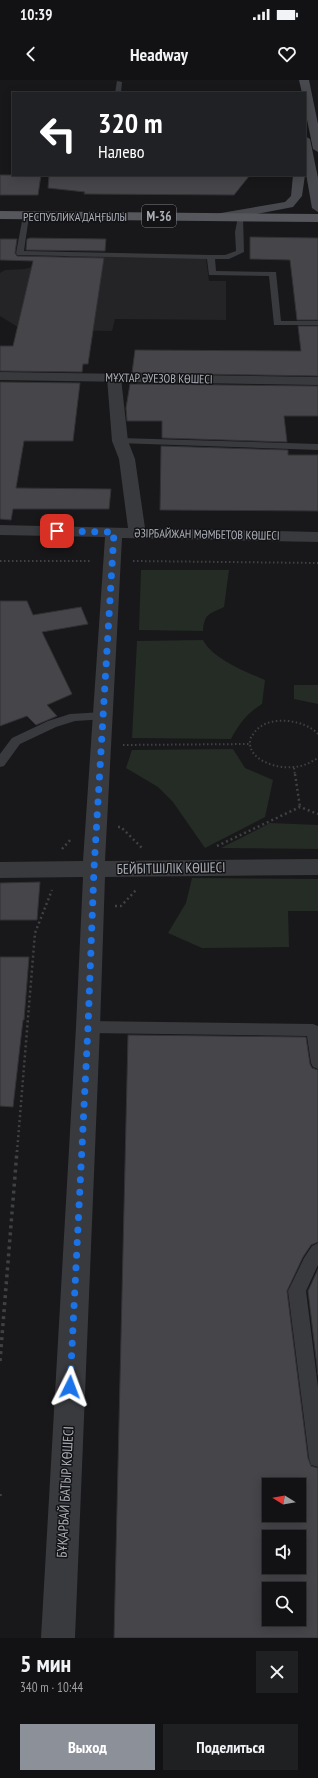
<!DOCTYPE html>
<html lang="ru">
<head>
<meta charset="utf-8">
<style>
	body { margin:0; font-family:"PT Sans Narrow",sans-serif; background:#1f2022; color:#f1f3f6; height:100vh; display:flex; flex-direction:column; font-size:15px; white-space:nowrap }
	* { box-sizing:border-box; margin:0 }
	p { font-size:13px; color:#9c9ea0 }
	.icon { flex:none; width:22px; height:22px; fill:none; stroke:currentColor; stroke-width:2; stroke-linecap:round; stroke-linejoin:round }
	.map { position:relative; height:1558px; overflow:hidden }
	.sheet { display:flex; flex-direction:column; background:#121214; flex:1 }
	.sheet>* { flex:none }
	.top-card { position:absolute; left:12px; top:12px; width:294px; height:84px; border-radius:0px; box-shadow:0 2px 10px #0003,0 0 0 1px #313234; background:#202124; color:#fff; overflow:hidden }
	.needle { width:26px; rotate:281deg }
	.fabs { position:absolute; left:262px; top:1398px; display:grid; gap:8px }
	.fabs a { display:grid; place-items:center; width:44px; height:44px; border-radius:0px; background:#121214; box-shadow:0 2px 10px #0003,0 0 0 1px #313234; font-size:20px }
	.pin { position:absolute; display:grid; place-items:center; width:34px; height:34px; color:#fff; margin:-17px; border-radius:8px; box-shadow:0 2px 6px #0006 }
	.me { position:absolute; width:44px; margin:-22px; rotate:3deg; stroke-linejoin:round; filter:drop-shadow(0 0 3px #0008) }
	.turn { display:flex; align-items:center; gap:14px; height:84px; padding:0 20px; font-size:18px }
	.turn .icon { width:52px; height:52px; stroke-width:2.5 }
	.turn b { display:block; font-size:28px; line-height:34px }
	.round { display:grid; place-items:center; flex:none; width:42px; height:42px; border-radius:0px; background:#1f2022 }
	.headline { display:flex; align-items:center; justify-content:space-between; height:68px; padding:0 20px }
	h1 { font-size:24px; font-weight:700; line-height:30px }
	.button { display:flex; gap:8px; margin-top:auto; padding:8px 20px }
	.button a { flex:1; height:46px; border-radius:0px; background:#8c9099; color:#fff; font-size:16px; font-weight:700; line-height:46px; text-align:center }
	.button a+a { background:#1f2022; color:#f1f3f6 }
	.status { display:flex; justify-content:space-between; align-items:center; height:28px; padding:0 20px; background:#121214; direction:ltr }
	.status svg { height:11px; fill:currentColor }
	header { display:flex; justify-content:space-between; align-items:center; height:52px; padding:0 20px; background:#121214; font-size:18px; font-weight:700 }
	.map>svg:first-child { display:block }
	.built { fill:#242427 }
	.green { fill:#242c25 }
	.building { fill:#45454a; stroke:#323235; fill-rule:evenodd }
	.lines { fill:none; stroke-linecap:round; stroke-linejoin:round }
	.path-far2 { stroke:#3f4145; stroke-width:2; stroke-dasharray:1.5 2.5; stroke-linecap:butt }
	.path-far1 { stroke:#3f4145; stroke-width:2.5; stroke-dasharray:2 3; stroke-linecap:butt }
	.path { stroke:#3f4145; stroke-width:3.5; stroke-dasharray:3 4; stroke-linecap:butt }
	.service { fill:#393a3e; fill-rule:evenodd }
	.minor { fill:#393a3e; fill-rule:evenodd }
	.tertiary { fill:#393a3e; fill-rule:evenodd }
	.secondary { fill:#47494e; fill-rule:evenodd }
	.primary { fill:#55575d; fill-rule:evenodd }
	.route { stroke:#1a73e8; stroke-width:7; stroke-dasharray:0 12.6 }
	.labels { text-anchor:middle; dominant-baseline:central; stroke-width:3; stroke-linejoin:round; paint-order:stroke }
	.far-street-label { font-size:12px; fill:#abafb8; stroke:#131315 }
	.shield { fill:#131315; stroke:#7d8087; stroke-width:1 }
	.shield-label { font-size:13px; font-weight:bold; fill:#abafb8 }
	.street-label { font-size:14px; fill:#abafb8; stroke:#131315 }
</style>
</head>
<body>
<div class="status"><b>10:39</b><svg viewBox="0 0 49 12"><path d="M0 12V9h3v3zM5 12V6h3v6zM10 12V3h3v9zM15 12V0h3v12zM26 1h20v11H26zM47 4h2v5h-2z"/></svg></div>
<header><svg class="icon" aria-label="back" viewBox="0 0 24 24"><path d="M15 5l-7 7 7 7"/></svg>Headway<svg class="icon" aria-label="heart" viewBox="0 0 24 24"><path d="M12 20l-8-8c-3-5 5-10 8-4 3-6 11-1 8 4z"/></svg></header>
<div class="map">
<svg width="318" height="1558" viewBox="0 0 318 1558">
	<rect width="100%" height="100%" fill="#18181a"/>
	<path class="built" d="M72,175L206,178L209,201H226V240L115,239L112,251L21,249L0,236V193L5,190L25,189Z"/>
	<g class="green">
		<path d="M141,490H229L224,527C210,534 204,533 203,551L139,550Z"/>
		<path d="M203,560C213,579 246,592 265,600L262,624C247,633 239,644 231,659L132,658L137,561Z"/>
		<path d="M294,605H318V624L294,619Z"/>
		<path d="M233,669L245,688L273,700L265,737L205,768L173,722L158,707L126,688L132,670Z"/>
		<path d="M270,743L318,745V769L221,768Z"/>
		<path d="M192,798L318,799V831H288L289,867L202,868L168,853L186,823Z"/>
	</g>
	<g class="building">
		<path d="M0,95H41L38,115H0Z"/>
		<path d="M49,95H250L234,115L84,114L85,112L48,108Z"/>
		<path d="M250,157L318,158V240H297L290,180L250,179Z"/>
		<path d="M30,158L106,159L105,171L26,170L27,159Z"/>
		<path d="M0,159H17L15,173L17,176L104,178L88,284H83L82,292L0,291V266H13L33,181L0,180Z"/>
		<path d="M298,246H318V296L132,293L135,270L301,271Z"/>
		<path d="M0,302L80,303L73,361H24L16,408L111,409L109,429H13L11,440L0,439Z"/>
		<path d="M130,304L318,306V336H284L287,362L162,358V341H127L126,328Z"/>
		<path d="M161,366L288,370V375H318V431L160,430Z"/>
		<path d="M0,521H27L33,535L81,527L88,544L42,552L72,614L47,625L57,636L36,645L27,636L0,646Z"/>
		<path d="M40,802L37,840H0V803Z"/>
		<path d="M0,877H29L24,940H23L13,1027L0,1026Z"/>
		<path d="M128,955L306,957L310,984L312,988L318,990V1162L311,1165L303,1177L287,1211L308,1378L311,1386L318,1388V1558H114ZM269,1405H299V1435H269ZM269,1457H299V1487H269ZM269,1509H299V1539H269Z"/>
		<path d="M318,1189V1295L308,1211Z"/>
	</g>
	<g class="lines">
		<g class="path-far2">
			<path d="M0,481H91"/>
			<path d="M133,481L318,483"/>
			<path d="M318,654C304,639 267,634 254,653C252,656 250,658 250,661C248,680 277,689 292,687C302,687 310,683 318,678"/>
			<path d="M123,665L250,664"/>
			<path d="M294,688L295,695"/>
		</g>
		<g class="path-far1">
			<path d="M295,694L300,727"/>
			<path d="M118,747H121L142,768"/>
			<path d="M217,766L300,727L318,734"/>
			<path d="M62,769L72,758"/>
			<path d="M115,826H121L137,809"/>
			<path d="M17,1072L35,853L52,810"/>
		</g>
		<g class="path">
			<path d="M0,1281L17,1071"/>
			<path d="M0,1414V1416"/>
		</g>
		<g class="service">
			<path d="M117,1L122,2L121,13H115Z"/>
			<path d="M26,134L29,136L24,171L211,175H225L236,171L235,152L238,137L243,136L244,172L229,179H215L216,191L276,192L281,241H318V245H274L269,196L209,195L207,179L17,175L16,173L23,136Z"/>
			<path d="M120,358L318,364V370L117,363L115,361L117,359Z"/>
			<path d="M103,632L107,633L109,636L107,639L75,641L56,647L20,664L4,686L0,687V674L12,658L48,641L70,634Z"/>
			<path d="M88,941L313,944L318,946V989L313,987L311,983L307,956L88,953L83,951L81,947L83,943Z"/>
			<path d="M318,1163V1185L306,1211L318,1307V1387L311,1385L309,1378L288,1211L304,1178L312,1166Z"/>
		</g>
		<path class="minor" d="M114,294L119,295L121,298L128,361L135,379L145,448L318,452V462L122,458L105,781L318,779V795L105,797L100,947L75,1558H41L76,947L83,797L0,798V782L83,781L105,457L0,455V445L128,448L119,379L112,361L107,298L109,295Z"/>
		<path class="tertiary" d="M0,292L318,297V305L0,300Z"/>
		<g class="secondary">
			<path d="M299,0H309L318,44V72L313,69L305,30V13H302Z"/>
			<path d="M305,56L310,59L318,98V132L312,128L305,88Z"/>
			<path d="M293,95H305L302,116L293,127L221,141L217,140L215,137L217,134L221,133L285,122L291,116Z"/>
		</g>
		<path class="primary" d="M0,131L318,134V142L0,139Z"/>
	</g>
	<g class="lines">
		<path class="route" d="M57,451L114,452L94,789L88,947L70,1307"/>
	</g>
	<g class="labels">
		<g class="far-street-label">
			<text x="75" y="136">РЕСПУБЛИКА ДАҢҒЫЛЫ</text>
			<text transform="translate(159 298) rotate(1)">МҰХТАР ӘУЕЗОВ КӨШЕСІ</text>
			<text transform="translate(207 454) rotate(1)">ӘЗІРБАЙЖАН МӘМБЕТОВ КӨШЕСІ</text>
		</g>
		<rect class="shield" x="142" y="125" width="34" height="22" rx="3"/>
		<g class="shield-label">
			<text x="159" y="136">M-36</text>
		</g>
		<g class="street-label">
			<text transform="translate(171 788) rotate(-1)">БЕЙБІТШІЛІК КӨШЕСІ</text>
			<text transform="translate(65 1412) rotate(-87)">БҰҚАРБАЙ БАТЫР КӨШЕСІ</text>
		</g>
	</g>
</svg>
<div class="fabs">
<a><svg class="needle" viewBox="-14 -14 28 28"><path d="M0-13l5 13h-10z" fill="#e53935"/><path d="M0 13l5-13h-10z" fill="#9c9ea0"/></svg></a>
<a><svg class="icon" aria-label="sound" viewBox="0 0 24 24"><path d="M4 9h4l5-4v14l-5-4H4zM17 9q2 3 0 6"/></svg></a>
<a><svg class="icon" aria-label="search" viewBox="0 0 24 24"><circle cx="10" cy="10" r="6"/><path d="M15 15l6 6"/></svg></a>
</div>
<div class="pin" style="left:57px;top:451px;background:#d93025"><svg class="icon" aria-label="arrive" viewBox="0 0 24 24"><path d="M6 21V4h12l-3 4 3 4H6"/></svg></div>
<svg class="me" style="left:70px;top:1307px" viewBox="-20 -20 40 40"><path d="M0-17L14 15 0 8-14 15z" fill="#1a73e8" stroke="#fff" stroke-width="4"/></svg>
<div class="top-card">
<div class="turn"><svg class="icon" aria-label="left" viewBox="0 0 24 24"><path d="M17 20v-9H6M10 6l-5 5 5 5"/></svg><div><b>320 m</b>Налево</div></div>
</div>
</div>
<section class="sheet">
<div class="headline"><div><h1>5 мин</h1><p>340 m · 10:44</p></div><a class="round"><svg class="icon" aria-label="close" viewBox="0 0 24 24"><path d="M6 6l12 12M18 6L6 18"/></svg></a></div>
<div class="button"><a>Выход</a><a>Поделиться</a></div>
</section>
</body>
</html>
